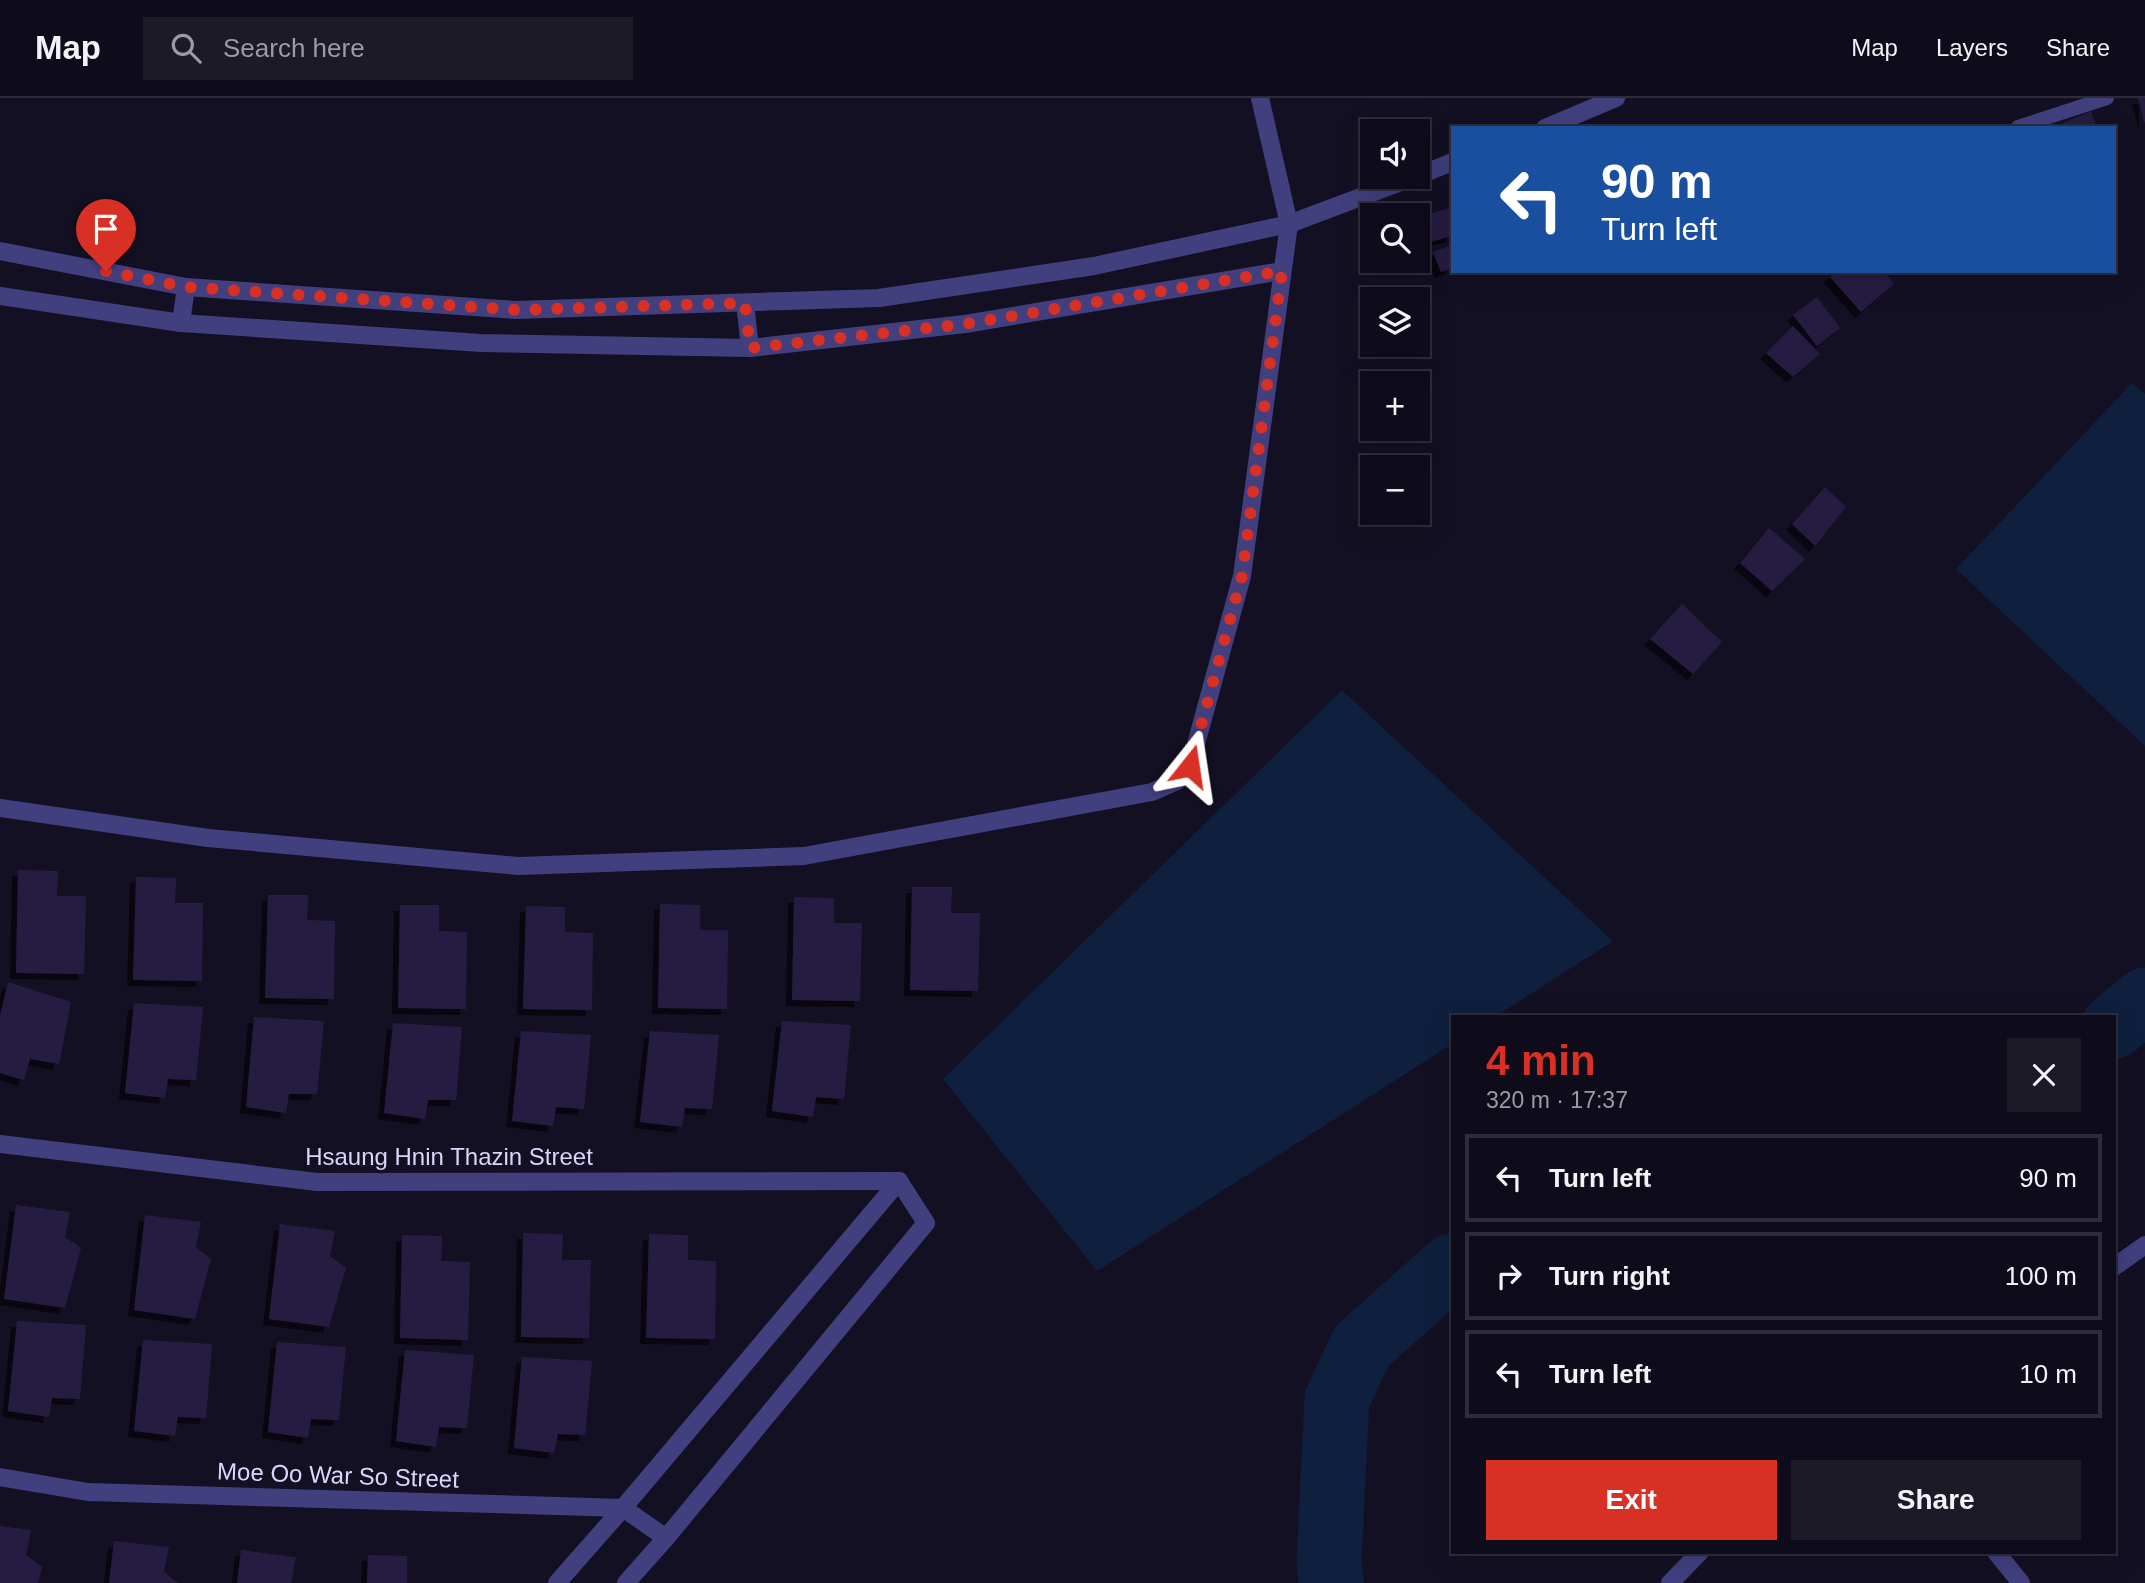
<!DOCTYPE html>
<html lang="en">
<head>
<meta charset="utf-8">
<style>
	body { margin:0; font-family:Arial,sans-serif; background:#1c1a27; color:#f1f3f6; height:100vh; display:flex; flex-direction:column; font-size:26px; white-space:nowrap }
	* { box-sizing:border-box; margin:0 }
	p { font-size:23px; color:#9b9ba2 }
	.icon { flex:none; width:38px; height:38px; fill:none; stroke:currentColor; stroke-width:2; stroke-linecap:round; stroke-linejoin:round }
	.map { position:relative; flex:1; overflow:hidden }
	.panel { position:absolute; left:1451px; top:917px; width:665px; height:539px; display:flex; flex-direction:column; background:#0e0c1a; border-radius:0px; box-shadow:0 7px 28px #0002,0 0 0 2px #2e2c39 }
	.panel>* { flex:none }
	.top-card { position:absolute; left:1451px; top:28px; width:665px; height:147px; border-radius:0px; box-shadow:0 7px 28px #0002,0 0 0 2px #2e2c39; background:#1a4fa0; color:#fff; overflow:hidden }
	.buttons { position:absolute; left:1360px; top:21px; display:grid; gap:14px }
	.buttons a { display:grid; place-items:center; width:70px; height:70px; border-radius:0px; background:#0e0c1a; box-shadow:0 7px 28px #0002,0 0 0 2px #2e2c39; font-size:35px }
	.pin { position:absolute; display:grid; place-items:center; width:60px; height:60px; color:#fff; margin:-72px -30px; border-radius:50% 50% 50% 0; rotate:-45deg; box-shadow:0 0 7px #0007 }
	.pin .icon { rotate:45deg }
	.me { position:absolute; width:77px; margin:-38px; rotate:15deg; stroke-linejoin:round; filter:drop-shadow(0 0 5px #0008) }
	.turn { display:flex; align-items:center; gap:24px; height:147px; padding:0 35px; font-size:32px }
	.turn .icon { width:91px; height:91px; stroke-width:2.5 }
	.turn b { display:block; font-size:49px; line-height:60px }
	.round { display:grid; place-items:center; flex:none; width:74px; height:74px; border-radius:0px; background:#1c1a27 }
	.overview { display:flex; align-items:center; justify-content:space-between; height:119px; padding:0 35px }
	h1 { font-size:42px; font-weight:600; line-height:52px; color:#d93025 }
	.primary-button { display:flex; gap:14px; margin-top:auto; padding:14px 35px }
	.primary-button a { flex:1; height:80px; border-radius:0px; background:#d93025; color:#fff; font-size:28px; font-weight:600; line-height:80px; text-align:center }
	.primary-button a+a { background:#1c1a27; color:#f1f3f6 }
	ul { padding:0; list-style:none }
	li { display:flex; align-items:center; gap:21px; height:88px; margin:0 14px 10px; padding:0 21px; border:4px solid #2e2c39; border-radius:0px }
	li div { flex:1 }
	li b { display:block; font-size:26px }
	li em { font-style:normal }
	header { display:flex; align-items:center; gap:42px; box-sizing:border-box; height:98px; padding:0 35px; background:#0e0c1a; border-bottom:2px solid #2e2c39 }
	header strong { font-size:33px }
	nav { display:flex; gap:38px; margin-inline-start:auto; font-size:24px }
	.search { width:490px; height:63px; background:#1c1a27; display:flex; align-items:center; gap:18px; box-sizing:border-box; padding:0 24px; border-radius:0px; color:#9b9ba2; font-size:26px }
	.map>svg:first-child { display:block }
	.water { fill:#0e203d }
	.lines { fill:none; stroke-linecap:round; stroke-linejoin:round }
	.river { stroke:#0e203d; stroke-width:65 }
	.building { fill:#251e42; filter:url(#shadow) }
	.lane { stroke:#413f7e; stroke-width:14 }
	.street { stroke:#413f7e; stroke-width:18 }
	.route { stroke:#d93025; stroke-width:12; stroke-dasharray:0 21.6 }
	.labels { text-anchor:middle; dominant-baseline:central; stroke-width:7; stroke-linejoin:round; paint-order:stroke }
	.street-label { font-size:24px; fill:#d9d5fb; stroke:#131023 }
</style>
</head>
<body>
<header>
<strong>Map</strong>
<div class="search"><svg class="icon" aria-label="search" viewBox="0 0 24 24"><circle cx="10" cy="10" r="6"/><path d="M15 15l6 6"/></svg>Search here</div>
<nav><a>Map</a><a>Layers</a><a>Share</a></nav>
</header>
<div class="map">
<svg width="2145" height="1485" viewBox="0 0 2145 1485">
	<defs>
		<filter id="shadow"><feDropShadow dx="-6" dy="6" stdDeviation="0" flood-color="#0009"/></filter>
	</defs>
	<rect width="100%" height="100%" fill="#131023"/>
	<g class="water">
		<path d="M2132,285L2145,296V648L1956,471Z"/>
		<path d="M1342,592L1613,843L1495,919H1452V946L1097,1173L943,981Z"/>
	</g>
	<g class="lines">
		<g class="river">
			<path d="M2114,928L2145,902"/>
			<path d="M1331,1485L1329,1461L1337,1301L1362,1248L1452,1168"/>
		</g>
	</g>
	<g class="building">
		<path d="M2138,0H2145V24H2144Z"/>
		<path d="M2091,13L2097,30H2052Z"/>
		<path d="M1452,109V138L1430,144L1423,118Z"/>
		<path d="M1452,147V170L1441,174L1433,154Z"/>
		<path d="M1836,173H1884L1894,186L1861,214L1830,179Z"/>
		<path d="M1817,199L1840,230L1817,248L1793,217Z"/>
		<path d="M1793,228L1820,256L1793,279L1766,255Z"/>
		<path d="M1825,389L1846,409L1815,448L1792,426Z"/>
		<path d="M1769,430L1805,461L1772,493L1740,465Z"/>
		<path d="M1682,506L1722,544L1693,576L1650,541Z"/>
		<path d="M18,772L58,773L57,798H86L84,876L16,875Z"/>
		<path d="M136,779L176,780L175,805H203L202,883L133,882Z"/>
		<path d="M912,789H952L951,815H980L978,893L910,892Z"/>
		<path d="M268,797H308L307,822L335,823L334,901L265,900Z"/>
		<path d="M794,799L834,800V825H862L860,903L792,902Z"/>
		<path d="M660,806L700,807V832H728L727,911L658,910Z"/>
		<path d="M400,807H439V833L467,834L466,911L398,910Z"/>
		<path d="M526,808L565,809V834L593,835L592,912L523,911Z"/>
		<path d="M8,884L71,904L59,966L30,961L24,982L0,975V918Z"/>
		<path d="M134,905L203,909L196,982L168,981L165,1000L125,995Z"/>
		<path d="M254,919L324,923L317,996H289L286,1015L246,1009Z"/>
		<path d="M782,923L851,927L844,1001L816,999L813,1019L772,1013Z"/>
		<path d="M393,925L462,929L456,1002H428L425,1021L384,1015Z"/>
		<path d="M521,933L591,937L584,1011L556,1009L553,1028L512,1023Z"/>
		<path d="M650,933L719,937L712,1011L685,1010L682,1029L640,1024Z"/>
		<path d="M16,1107L70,1114L65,1139L81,1150L65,1210L4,1201Z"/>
		<path d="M145,1117L201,1124L196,1149L211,1161L195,1221L134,1212Z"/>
		<path d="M280,1126L335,1133L330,1158L346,1170L329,1229L269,1221Z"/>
		<path d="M523,1135L563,1136L562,1162H591L589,1240L521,1239Z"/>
		<path d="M649,1136L688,1137V1162L716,1163L715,1241L646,1240Z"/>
		<path d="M402,1137L442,1138L441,1163L470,1164L468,1242L400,1240Z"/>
		<path d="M17,1223L86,1227L80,1301L52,1300L49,1319L8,1313Z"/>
		<path d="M143,1242L212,1246L206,1320L178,1319L175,1338L134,1333Z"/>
		<path d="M277,1244L346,1249L339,1322L311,1321L308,1340L268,1334Z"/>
		<path d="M405,1252L474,1257L467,1330L439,1329L436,1349L396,1343Z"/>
		<path d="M522,1259L592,1263L585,1337L558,1336L554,1355L514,1350Z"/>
		<path d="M0,1428L31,1432L26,1457L42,1469L38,1485H0Z"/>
		<path d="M114,1443L169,1449L164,1474L178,1485H109Z"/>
		<path d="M241,1452L296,1459L291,1485H237Z"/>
		<path d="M368,1457L407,1458V1485H367Z"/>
	</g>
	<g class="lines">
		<path class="lane" d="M2018,29L2107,0"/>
		<g class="street">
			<path d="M1545,30L1616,0"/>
			<path d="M1418,78L1452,64"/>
			<path d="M0,153L186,189L516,212L879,200L1094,168L1289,126L1414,79"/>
			<path d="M0,198L181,225L481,245L750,250L965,226L1282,173"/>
			<path d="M745,205L750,250"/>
			<path d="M181,225L186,189"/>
			<path d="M0,710L208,740L518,768L804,758L1152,694L1177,683L1190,668L1242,478L1289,126L1260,0"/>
			<path d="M0,1046L317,1084L899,1083"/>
			<path d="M2114,1169L2145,1147"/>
			<path d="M0,1379L88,1394L623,1410L666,1440"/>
			<path d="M1996,1454L2021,1485"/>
			<path d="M557,1485L623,1410L899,1083"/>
			<path d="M626,1485L666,1440L926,1125L899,1083"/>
			<path d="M1670,1485L1700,1454"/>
		</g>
	</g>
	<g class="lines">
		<path class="route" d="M106,173L186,189L516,212L745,205L750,250L965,226L1282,173L1242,478L1190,668"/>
	</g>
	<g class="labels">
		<g class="street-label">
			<text x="449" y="1058">Hsaung Hnin Thazin Street</text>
			<text transform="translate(338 1377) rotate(2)">Moe Oo War So Street</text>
		</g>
	</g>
</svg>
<div class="buttons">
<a><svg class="icon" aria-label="sound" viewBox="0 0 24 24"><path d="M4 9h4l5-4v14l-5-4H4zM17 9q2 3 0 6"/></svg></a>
<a><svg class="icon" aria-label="search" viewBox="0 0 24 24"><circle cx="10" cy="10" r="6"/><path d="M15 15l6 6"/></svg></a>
<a><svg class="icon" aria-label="layers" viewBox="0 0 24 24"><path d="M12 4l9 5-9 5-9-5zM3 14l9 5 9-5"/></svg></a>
<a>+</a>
<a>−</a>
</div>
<div class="pin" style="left:106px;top:173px;background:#d93025"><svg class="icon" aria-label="arrive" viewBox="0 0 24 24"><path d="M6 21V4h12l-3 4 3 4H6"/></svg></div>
<svg class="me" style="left:1190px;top:668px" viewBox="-20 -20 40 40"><path d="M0-17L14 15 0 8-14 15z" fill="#d93025" stroke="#fff" stroke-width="4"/></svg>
<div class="top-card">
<div class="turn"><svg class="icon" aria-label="left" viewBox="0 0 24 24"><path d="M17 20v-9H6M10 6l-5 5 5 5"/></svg><div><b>90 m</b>Turn left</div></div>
</div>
<section class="panel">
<div class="overview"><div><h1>4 min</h1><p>320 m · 17:37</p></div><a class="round"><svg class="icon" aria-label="close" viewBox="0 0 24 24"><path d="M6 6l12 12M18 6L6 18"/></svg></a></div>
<ul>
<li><svg class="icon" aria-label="left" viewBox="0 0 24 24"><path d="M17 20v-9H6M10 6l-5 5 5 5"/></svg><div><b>Turn left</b></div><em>90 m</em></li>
<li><svg class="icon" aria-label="right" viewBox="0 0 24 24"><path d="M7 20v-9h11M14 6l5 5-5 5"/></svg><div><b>Turn right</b></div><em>100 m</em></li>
<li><svg class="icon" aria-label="left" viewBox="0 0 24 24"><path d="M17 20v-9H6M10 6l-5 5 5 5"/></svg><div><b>Turn left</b></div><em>10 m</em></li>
</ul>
<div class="primary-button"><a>Exit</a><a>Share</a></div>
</section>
</div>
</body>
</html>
